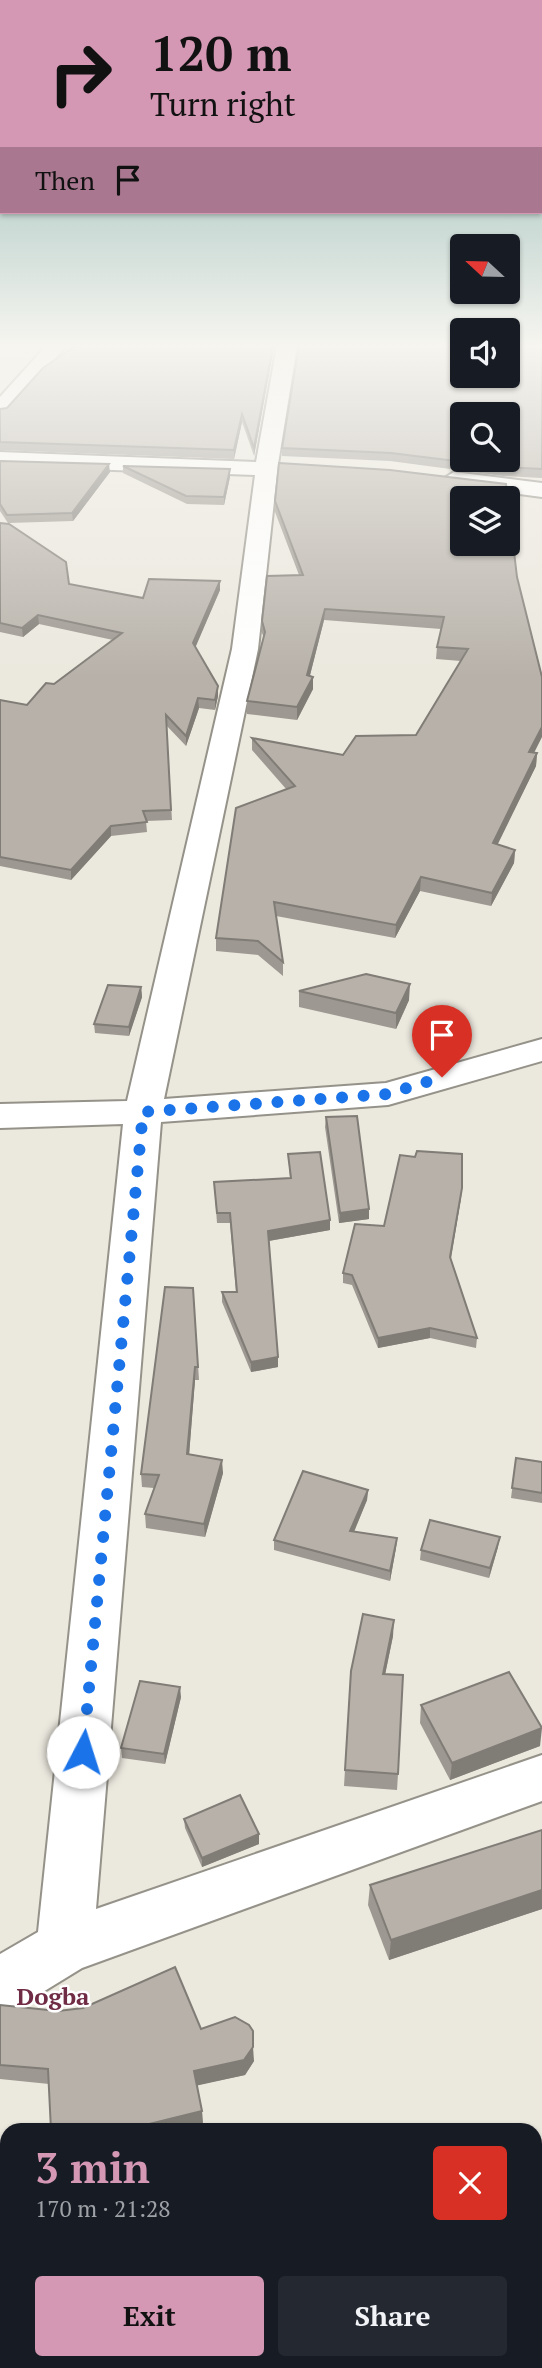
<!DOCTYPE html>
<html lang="en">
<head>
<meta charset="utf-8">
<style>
	body { margin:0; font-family:"PT Serif",serif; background:#242831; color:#f1f3f6; height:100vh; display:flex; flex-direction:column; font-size:26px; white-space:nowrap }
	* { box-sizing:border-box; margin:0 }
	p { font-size:23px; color:#9ea1a6 }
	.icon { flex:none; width:38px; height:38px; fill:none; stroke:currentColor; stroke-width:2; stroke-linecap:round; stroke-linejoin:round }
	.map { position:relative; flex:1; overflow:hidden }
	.side { position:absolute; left:0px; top:2123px; width:542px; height:247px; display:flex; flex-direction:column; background:#171b24; border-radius:21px 21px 0 0; box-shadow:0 2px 5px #0004 }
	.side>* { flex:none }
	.hud { position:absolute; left:0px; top:0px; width:542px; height:214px; box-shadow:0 2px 5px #0004; background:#d497b4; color:#111; overflow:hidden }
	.needle { width:46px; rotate:292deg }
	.tools { position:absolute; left:450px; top:234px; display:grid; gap:14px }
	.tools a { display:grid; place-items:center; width:70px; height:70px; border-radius:7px; background:#171b24; box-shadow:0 2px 5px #0004; font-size:35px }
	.pin { position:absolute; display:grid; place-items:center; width:60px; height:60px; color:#fff; margin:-72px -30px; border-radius:50% 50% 50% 0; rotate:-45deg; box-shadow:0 0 7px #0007 }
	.pin .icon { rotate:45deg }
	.me { position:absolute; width:77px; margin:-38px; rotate:5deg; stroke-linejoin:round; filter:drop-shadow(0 0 5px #0008) }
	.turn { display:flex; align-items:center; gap:24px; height:147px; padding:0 35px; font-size:32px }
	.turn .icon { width:91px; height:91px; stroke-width:2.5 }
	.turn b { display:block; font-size:49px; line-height:60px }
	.then { display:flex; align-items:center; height:66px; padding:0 35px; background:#0003; gap:14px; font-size:26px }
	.round { display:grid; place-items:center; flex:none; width:74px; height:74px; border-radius:7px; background:#242831 }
	.summary { display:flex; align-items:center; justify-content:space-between; height:119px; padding:0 35px }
	h1 { font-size:42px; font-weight:800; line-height:52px; color:#d497b4 }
	.button { display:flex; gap:14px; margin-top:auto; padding:14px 35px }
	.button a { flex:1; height:80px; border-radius:7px; background:#d497b4; color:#111; font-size:28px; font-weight:800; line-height:80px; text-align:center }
	.button a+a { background:#242831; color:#f1f3f6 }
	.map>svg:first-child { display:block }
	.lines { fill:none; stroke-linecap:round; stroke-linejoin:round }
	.minor-casing { stroke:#959289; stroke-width:4 }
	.minor { fill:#fff; fill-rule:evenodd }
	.wall { fill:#9d9891 }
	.shaded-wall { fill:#807c76 }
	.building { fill:#b7b1a9; stroke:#807c76; stroke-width:2; fill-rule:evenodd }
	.route { stroke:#1a73e8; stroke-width:12; stroke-dasharray:0 21.6 }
	.labels { text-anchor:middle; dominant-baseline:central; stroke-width:5; stroke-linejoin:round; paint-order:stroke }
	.near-quarter-label { font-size:24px; font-weight:bold; fill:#702c45; stroke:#fff }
</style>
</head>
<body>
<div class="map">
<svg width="542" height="2368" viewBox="0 0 542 2368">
	<rect width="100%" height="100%" fill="#ebe8de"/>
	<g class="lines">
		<defs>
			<g id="minor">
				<path d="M46,346H66L7,413L0,415V397Z"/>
				<path d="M277,346H297L278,464L258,649L164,1099L386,1083L542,1039V1061L388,1105L161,1122L96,1909L542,1755V1801L82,1968L20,2006L0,2014V1954L38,1932L123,1124L0,1128V1104L127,1101L232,649L255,475L0,466V452L256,462Z"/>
				<path d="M454,472L542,483V497L446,484L443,479Z"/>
			</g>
		</defs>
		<use href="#minor" class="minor-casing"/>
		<use href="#minor" class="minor"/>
	</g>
	<g class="wall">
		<path d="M274,346L254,456L242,422L234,459L0,450V409Z"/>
		<path d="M542,346V478L503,476L390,461L282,456V448Z"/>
		<path d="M0,461L110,472L73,521L8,523L0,511Z"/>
		<path d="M123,466L230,469V477L224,505L187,504L123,473Z"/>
		<path d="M390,470L534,753H537L536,766L497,844L515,850L514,863L491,906L420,891L395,938L276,916L283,962V976L258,955L216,951V938L287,790L252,750V738L343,755L416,735L461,661L436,659L437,647L441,629L324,620L310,675L313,689L297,720L247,714V701L264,638L262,633V621L299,575L275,512V501Z"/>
		<path d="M0,523L69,584L143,598L220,590L195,647L218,686V696L215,710L199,708L186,746L166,725L172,820L146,821L147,832L111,836L71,880L0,866V700L27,705L113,640L39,624L23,637L0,632Z"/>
		<path d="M141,987L142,997L129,1036L95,1033L94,1024Z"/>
		<path d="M299,991L409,1000L396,1029L299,1007Z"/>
		<path d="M326,1117L369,1219L339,1223L325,1127Z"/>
		<path d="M288,1154L330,1230L269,1241L278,1367L251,1372L222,1302V1292H236L230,1223H217L214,1182L290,1178Z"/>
		<path d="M461,1198L451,1259L477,1338L476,1348L430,1338L378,1348L352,1285L343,1283V1273L384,1226Z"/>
		<path d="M193,1288L199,1380H195L189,1455L223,1473L205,1537L146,1528L145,1514L154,1488L142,1487L141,1474Z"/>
		<path d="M516,1458L542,1462V1503L511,1498Z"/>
		<path d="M368,1490L367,1500L354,1532L397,1538L396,1548L390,1581L274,1550V1540Z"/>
		<path d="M498,1547L489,1578L420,1560L421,1550Z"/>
		<path d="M393,1636L385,1674L398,1774L397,1790L344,1786L351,1671Z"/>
		<path d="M181,1697L165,1764L122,1758L121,1748Z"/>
		<path d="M421,1705L540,1746L450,1780L420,1723Z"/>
		<path d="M184,1819L259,1834V1844L202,1867L185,1828Z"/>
		<path d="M542,1830V1909L389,1960L368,1905L370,1885Z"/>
		<path d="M0,2005L201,2029L254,2061L245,2075L197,2085L202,2111L203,2126L186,2130H51L49,2084L0,2079Z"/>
		<path d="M414,2362H483L482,2368H413Z"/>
	</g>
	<g class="shaded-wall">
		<path d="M273,346H274L254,456V448Z"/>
		<path d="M242,414V422L234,459V450Z"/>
		<path d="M109,464L110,472L73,521L72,513Z"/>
		<path d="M230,469V477L224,505V497Z"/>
		<path d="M220,581V590L193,653V643Z"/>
		<path d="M325,609L324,620L307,687V675Z"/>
		<path d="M38,615L39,624L23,637L22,628Z"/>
		<path d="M313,677V689L297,720V707Z"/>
		<path d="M218,686V696L215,710V700Z"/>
		<path d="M198,698L199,708L186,746V736Z"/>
		<path d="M542,727V737L528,765L529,752Z"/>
		<path d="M537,753L536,766L492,856L493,843Z"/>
		<path d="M111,826V836L71,880V870Z"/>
		<path d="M515,850L514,863L491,906L492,893Z"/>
		<path d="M421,877L420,891L395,938L396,925Z"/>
		<path d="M410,984L409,1000L396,1029V1013Z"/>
		<path d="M141,987L142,997L129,1036V1027Z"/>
		<path d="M462,1188L461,1198L449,1267L450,1257Z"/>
		<path d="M369,1209V1219L339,1223L340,1213Z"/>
		<path d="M330,1220V1230L268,1241V1231Z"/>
		<path d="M430,1328V1338L378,1348V1338Z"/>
		<path d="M278,1357V1367L251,1372V1362Z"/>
		<path d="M195,1367V1380L188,1468L187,1454Z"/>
		<path d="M222,1460L223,1473L205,1537L204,1524Z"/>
		<path d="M368,1490L367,1500L350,1541V1531Z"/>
		<path d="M500,1537L498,1547L489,1578L490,1568Z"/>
		<path d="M397,1538L396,1548L390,1581V1571Z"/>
		<path d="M394,1620L393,1636L382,1690L383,1674Z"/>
		<path d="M180,1687L181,1697L165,1764L164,1754Z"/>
		<path d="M542,1728L540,1746L450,1780L452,1763Z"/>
		<path d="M259,1834V1844L202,1867V1858Z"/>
		<path d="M542,1890V1909L389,1960L391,1940Z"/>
		<path d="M253,2047L254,2061L245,2075L195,2086L194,2071Z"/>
		<path d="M202,2111L203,2126L186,2130H125Z"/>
	</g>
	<g class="building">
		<path d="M75,346H273L254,448L242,414L234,450L0,442V409L7,408L43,368Z"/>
		<path d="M299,346H462V376H508V346H542V469L504,467L391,453L282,448ZM462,415H508V460H462Z"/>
		<path d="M0,461L109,464L72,513L7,515L0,504Z"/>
		<path d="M279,463L390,470L506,484L517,577L542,677V727L529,752L537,753L493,843L515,850L492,893L421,877L396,925L274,902L283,962L258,941L216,938L236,808L295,786L252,738L343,755L356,736L416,735L468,649L437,647L444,617L325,609L307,675L313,677L297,707L247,701L265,632L262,621L267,576L303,575L275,501ZM462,499H508V544H462Z"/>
		<path d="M123,466L230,469L224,497L186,496Z"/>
		<path d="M0,523L9,524L66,562L69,584L143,598L149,579L220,581L193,643L218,686L215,700L198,698L186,736L166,715L171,810L143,811L147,822L111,826L71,870L0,857V700L27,705L46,683L54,684L122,633L38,615L22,628L0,623Z"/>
		<path d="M366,974L410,984L396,1013L299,991Z"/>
		<path d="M108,985L141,987L129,1027L94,1024Z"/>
		<path d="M357,1116L369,1209L340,1213L326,1117Z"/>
		<path d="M417,1151L462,1154V1188L450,1257L477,1338L430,1328L378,1338L352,1275L343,1273L355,1224L384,1226L400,1155L415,1157Z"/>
		<path d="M320,1152L330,1220L268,1231L278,1357L251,1362L222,1292H237L230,1213H217L214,1182L291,1178L288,1154Z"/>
		<path d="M165,1287L193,1288L198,1367H195L187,1454L222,1460L204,1524L145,1514L159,1475L141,1474Z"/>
		<path d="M516,1458L542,1462V1493L512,1488Z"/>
		<path d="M303,1471L368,1490L350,1531L397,1538L390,1571L274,1540Z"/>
		<path d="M430,1520L500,1537L490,1568L421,1550Z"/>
		<path d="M363,1614L394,1620L383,1674L403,1675L398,1774L345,1770L351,1671Z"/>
		<path d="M509,1672L542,1728L452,1763L421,1705Z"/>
		<path d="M140,1681L180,1687L164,1754L121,1748Z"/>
		<path d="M240,1795L259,1834L202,1858L184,1819Z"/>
		<path d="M542,1830V1890L391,1940L370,1885Z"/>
		<path d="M175,1967L201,2029L235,2017L249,2025L253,2031V2047L244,2060L194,2071L202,2111L125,2130H51L48,2069L0,2065V2005L58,2011L83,2008Z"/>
		<rect x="70" y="2362" width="61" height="6"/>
		<path d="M420,2362H483L482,2368H437Z"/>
	</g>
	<linearGradient id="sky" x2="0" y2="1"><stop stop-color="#79a8a3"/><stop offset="0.51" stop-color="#f6f5f0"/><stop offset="1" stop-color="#f6f5f0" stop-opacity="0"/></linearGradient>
	<rect width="542" height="677" fill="url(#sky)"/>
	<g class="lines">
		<path class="route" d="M83,1752L143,1112L388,1094L442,1077"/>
	</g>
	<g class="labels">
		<g class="near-quarter-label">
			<text x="53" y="1996">Dogba</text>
		</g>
	</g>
</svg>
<div class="tools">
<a><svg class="needle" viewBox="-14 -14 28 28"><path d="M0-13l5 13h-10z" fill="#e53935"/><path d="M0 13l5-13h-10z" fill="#9ea1a6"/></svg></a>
<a><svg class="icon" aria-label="sound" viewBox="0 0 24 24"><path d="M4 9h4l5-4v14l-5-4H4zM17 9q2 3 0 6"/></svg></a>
<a><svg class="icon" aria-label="search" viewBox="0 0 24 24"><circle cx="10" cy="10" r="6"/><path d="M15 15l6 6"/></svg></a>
<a><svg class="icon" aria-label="layers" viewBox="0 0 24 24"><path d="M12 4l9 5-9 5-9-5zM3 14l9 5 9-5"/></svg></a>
</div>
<div class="pin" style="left:442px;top:1077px;background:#d93025"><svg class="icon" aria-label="arrive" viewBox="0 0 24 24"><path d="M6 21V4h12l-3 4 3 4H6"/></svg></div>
<svg class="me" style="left:83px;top:1752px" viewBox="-20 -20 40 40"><circle r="19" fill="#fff"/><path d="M0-13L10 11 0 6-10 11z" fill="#1a73e8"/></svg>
<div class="hud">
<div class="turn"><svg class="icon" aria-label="right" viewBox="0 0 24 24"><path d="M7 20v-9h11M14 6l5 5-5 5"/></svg><div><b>120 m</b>Turn right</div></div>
<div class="then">Then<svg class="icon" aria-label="arrive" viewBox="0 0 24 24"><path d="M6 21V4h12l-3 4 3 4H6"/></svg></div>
</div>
<section class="side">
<div class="summary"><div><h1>3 min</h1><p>170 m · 21:28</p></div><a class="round" style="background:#d93025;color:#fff"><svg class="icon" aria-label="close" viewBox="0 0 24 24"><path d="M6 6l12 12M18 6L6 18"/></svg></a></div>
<div class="button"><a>Exit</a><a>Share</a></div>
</section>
</div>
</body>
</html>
